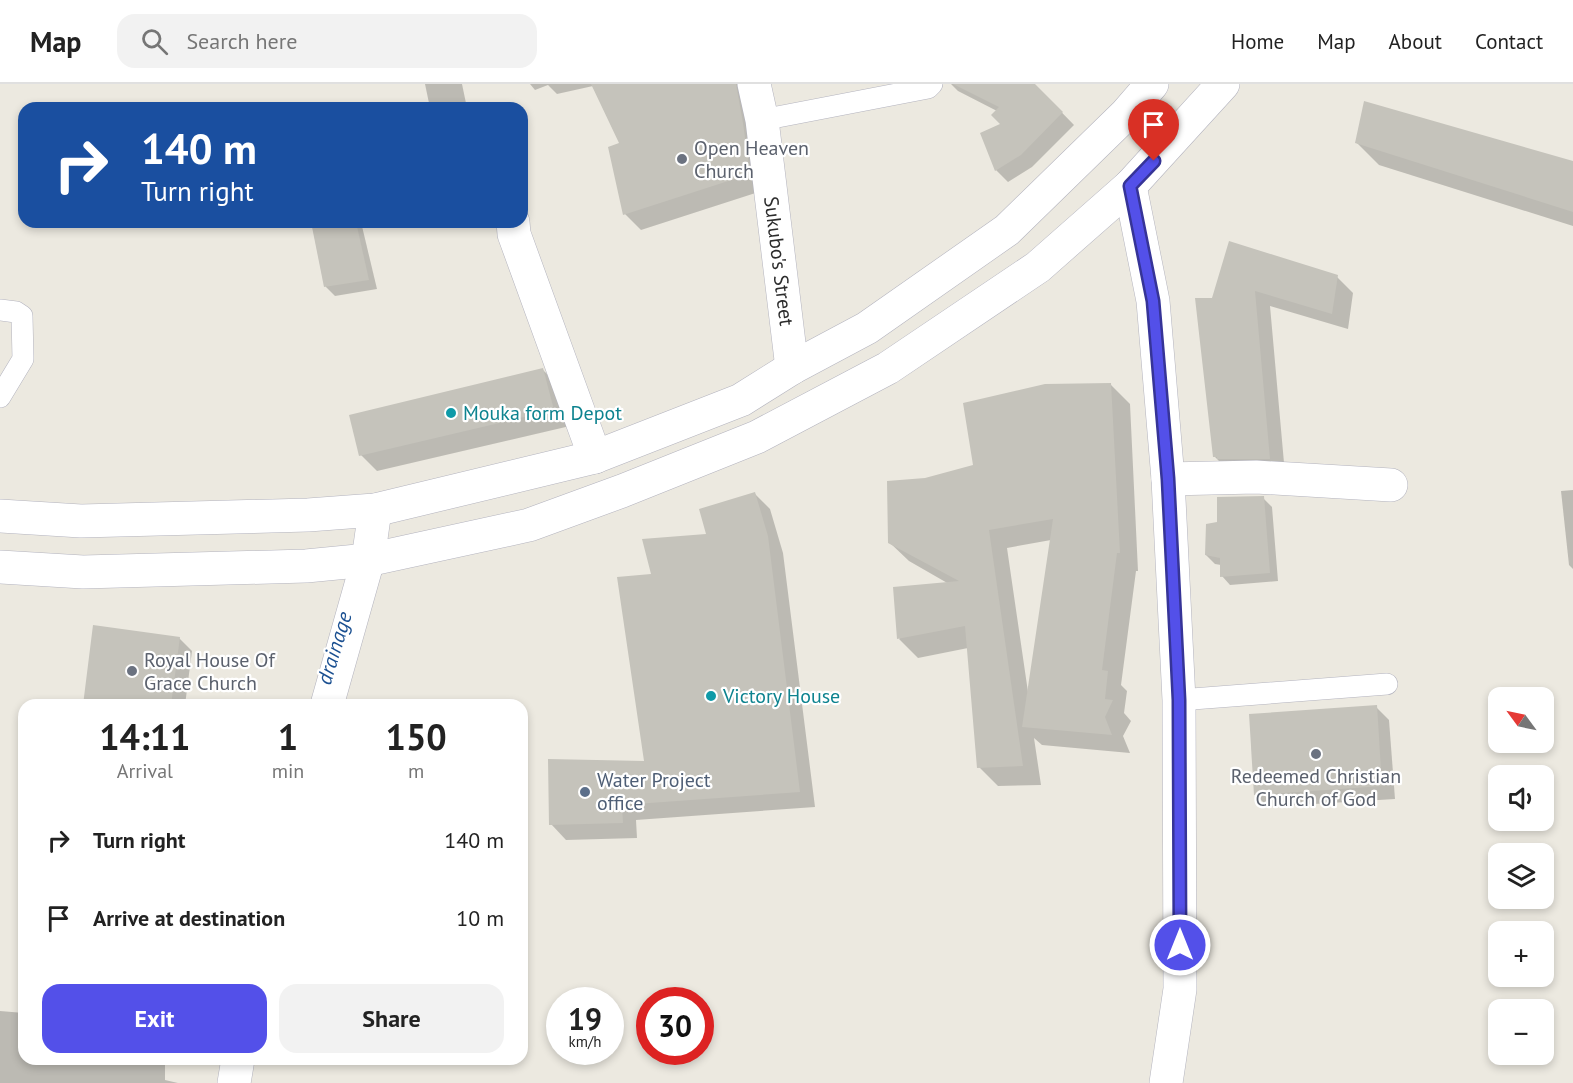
<!DOCTYPE html>
<html lang="en">
<head>
<meta charset="utf-8">
<style>
	body { margin:0; font-family:"PT Sans",sans-serif; background:#f2f2f2; color:#222; height:100vh; display:flex; flex-direction:column; font-size:22px; white-space:nowrap }
	* { box-sizing:border-box; margin:0 }
	p { font-size:20px; color:#767676 }
	.icon { flex:none; width:33px; height:33px; fill:none; stroke:currentColor; stroke-width:2; stroke-linecap:round; stroke-linejoin:round }
	.map { position:relative; flex:1; overflow:hidden }
	.panel { position:absolute; left:18px; top:615px; width:510px; height:366px; display:flex; flex-direction:column; background:#fff; border-radius:18px; box-shadow:0 3px 9px #0003 }
	.panel>* { flex:none }
	.banner { position:absolute; left:18px; top:18px; width:510px; height:126px; border-radius:18px; box-shadow:0 3px 9px #0003; background:#1a4fa0; color:#fff; overflow:hidden }
	.needle { width:39px; rotate:303deg }
	.fabs { position:absolute; left:1488px; top:603px; display:grid; gap:12px }
	.fabs a { display:grid; place-items:center; width:66px; height:66px; border-radius:12px; background:#fff; box-shadow:0 3px 9px #0003; font-size:30px }
	.speed { position:absolute; left:546px; top:903px; display:flex; gap:12px; font-size:30px; font-weight:700; text-align:center }
	.speed>* { display:grid; place-content:center; width:78px; height:78px; border-radius:50%; background:#fff; box-shadow:0 3px 9px #0003; line-height:1 }
	.speed small { font-size:15px; font-weight:400 }
	.speed .limit { border:9px solid #d22; background:#fff; color:#111 }
	.pin { position:absolute; display:grid; place-items:center; width:51px; height:51px; color:#fff; margin:-62px -26px; border-radius:50% 50% 50% 0; rotate:-45deg; box-shadow:0 0 6px #0007 }
	.pin .icon { rotate:45deg }
	.me { position:absolute; width:66px; margin:-33px; rotate:0deg; stroke-linejoin:round; filter:drop-shadow(0 0 4px #0008) }
	.turn { display:flex; align-items:center; gap:21px; height:126px; padding:0 24px; font-size:27px }
	.turn .icon { width:78px; height:78px; stroke-width:2.5 }
	.turn b { display:block; font-size:42px; line-height:51px }
	.eta { display:flex; justify-content:space-evenly; align-items:center; height:102px; text-align:center }
	.eta b { font-size:36px; font-weight:700; line-height:42px }
	.action { display:flex; gap:12px; margin-top:auto; padding:12px 24px }
	.action a { flex:1; height:69px; border-radius:18px; background:#5350e9; color:#fff; font-size:24px; font-weight:700; line-height:69px; text-align:center }
	.action a+a { background:#f2f2f2; color:#222 }
	ul { padding:0; list-style:none }
	li { display:flex; align-items:center; gap:18px; height:78px; padding:0 24px }
	li div { flex:1 }
	li b { display:block; font-size:22px }
	li em { font-style:normal }
	header { display:flex; align-items:center; gap:36px; box-sizing:border-box; height:84px; padding:0 30px; background:#fff; border-bottom:2px solid #e0e0e0 }
	header strong { font-size:28px }
	nav { display:flex; gap:33px; margin-inline-start:auto; font-size:21px }
	.search { width:420px; height:54px; background:#f2f2f2; display:flex; align-items:center; gap:15px; box-sizing:border-box; padding:0 21px; border-radius:18px; color:#767676; font-size:22px }
	.map>svg:first-child { display:block }
	.shadow { fill:#0003; fill-rule:evenodd }
	.building { fill:#c5c3bb }
	.lines { fill:none; stroke-linecap:round; stroke-linejoin:round }
	.service-casing { stroke:#b3b3be; stroke-width:22 }
	.minor-casing { stroke:#b3b3be; stroke-width:34 }
	.secondary-casing { stroke:#b3b3be; stroke-width:34 }
	.service { stroke:#fff; stroke-width:21 }
	.minor { stroke:#fff; stroke-width:33 }
	.secondary { stroke:#fff; stroke-width:33 }
	.route-casing { stroke:#363497; stroke-width:15 }
	.route { stroke:#5350e9; stroke-width:10 }
	.worship-dot { fill:#6b7280; stroke:#fff; stroke-width:2 }
	.culture-dot { fill:#0f9aa8; stroke:#fff; stroke-width:2 }
	.service-dot { fill:#5c6f8a; stroke:#fff; stroke-width:2 }
	.labels { text-anchor:middle; dominant-baseline:central; stroke-width:4.5; stroke-linejoin:round; paint-order:stroke }
	.worship-label { font-size:20px; fill:#5b616d; stroke:#fff; text-anchor:start }
	.street-label { font-size:20px; fill:#2c2c2c; stroke:#fff }
	.culture-label { font-size:20px; fill:#0d838f; stroke:#fff; text-anchor:start }
	.service-label { font-size:20px; fill:#4e5e75; stroke:#fff; text-anchor:start }
	.water-label { font-size:21px; font-style:italic; fill:#1b5091; stroke:#fff }
</style>
</head>
<body>
<header>
<strong>Map</strong>
<div class="search"><svg class="icon" aria-label="search" viewBox="0 0 24 24"><circle cx="10" cy="10" r="6"/><path d="M15 15l6 6"/></svg>Search here</div>
<nav><a>Home</a><a>Map</a><a>About</a><a>Contact</a></nav>
</header>
<div class="map">
<svg width="1573" height="999" viewBox="0 0 1573 999">
	<rect width="100%" height="100%" fill="#ece9e0"/>
	<g class="shadow">
		<path d="M425,0H462L467,24H430Z"/>
		<path d="M530,0H745L765,106L641,146L625,130L621,60L593,2L557,10L548,1L535,6Z"/>
		<path d="M951,0H1034L1074,41L1032,83L1008,98L996,86L1002,40L997,27L958,7Z"/>
		<path d="M1357,59L1573,79V142L1379,81Z"/>
		<path d="M312,138H361L377,205L335,212L326,203Z"/>
		<path d="M1230,159L1337,193L1353,209L1348,245L1270,222L1285,390L1230,388L1214,372L1213,216Z"/>
		<path d="M542,285L559,302L570,342L377,387L361,371Z"/>
		<path d="M1111,301L1130,320L1138,487H1136L1121,601L1127,607L1124,629L1131,637L1123,652L1130,669L1042,661L1034,654L1041,701L998,702L979,683L968,564L918,574L899,555L949,500L909,477L889,458L925,395L974,382ZM1051,456L1028,608L1007,464Z"/>
		<path d="M1573,406V485L1569,481L1561,407Z"/>
		<path d="M754,409L770,425L783,469L815,723L636,736L637,754L566,756L551,740L645,679L653,491L707,452Z"/>
		<path d="M1263,414L1272,423L1278,497L1230,501L1222,492L1221,481L1215,480L1206,471L1219,440Z"/>
		<path d="M179,554L192,567L185,621H85Z"/>
		<path d="M1376,623L1389,636L1395,715L1268,723L1255,710Z"/>
		<path d="M0,927L24,929V975H165V996L178,999H0Z"/>
	</g>
	<g class="building">
		<path d="M591,0H736L743,39L750,90L623,131L608,63L619,59Z"/>
		<path d="M953,0H1035L1063,28L1021,71L995,87L980,49L1000,40L991,31L999,23Z"/>
		<path d="M1364,17L1573,77V128L1355,59Z"/>
		<path d="M311,138H356L369,196L324,203Z"/>
		<path d="M1229,157L1338,191L1332,230L1255,207L1270,375H1217V373H1213L1195,214H1212Z"/>
		<path d="M543,284L554,326L359,372L349,331Z"/>
		<path d="M1111,299L1120,469H1117L1102,586L1108,587L1105,615L1113,616L1105,633L1112,651L1022,643L1053,435L989,446L1023,682L977,684L965,542L897,555L893,503L959,497L888,459L887,397L925,394L973,381L963,319L1045,300Z"/>
		<path d="M755,408L768,452L800,708L622,721L623,739L549,741L548,675L644,677L617,493L651,490L642,455L706,450L699,425Z"/>
		<path d="M1264,412L1270,489L1220,493V474L1205,471L1206,440L1217,438V413Z"/>
		<path d="M93,541L180,553L171,621H83Z"/>
		<path d="M1377,621L1382,702L1254,711L1249,630Z"/>
	</g>
	<g class="lines">
		<defs>
			<g id="service">
				<path d="M762,36L928,4L932,0"/>
				<path d="M0,226L16,228L22,232L23,275L0,313"/>
				<path d="M1179,616L1387,600"/>
			</g>
			<g id="minor">
				<path d="M754,0L762,36L792,284"/>
				<path d="M1130,102L1153,217L1168,395L1179,616L1180,905L1166,999"/>
				<path d="M513,138L514,150L595,373"/>
				<path d="M1168,395L1256,393L1391,401"/>
				<path d="M327,621L368,476L375,426"/>
				<path d="M234,999L238,975"/>
			</g>
			<g id="secondary">
				<path d="M0,432L81,437L308,431L375,426L595,373L741,316L792,284L867,244L1007,146L1126,30L1152,0"/>
				<path d="M0,483L83,488L306,482L368,476L529,441L622,407L757,353L888,284L1038,183L1130,102L1223,0"/>
			</g>
		</defs>
		<use href="#service" class="service-casing"/>
		<use href="#minor" class="minor-casing"/>
		<use href="#secondary" class="secondary-casing"/>
		<use href="#service" class="service"/>
		<use href="#minor" class="minor"/>
		<use href="#secondary" class="secondary"/>
	</g>
	<g class="lines">
		<defs>
			<path id="route" d="M1154,77L1130,102L1153,217L1168,395L1179,616L1180,861"/>
		</defs>
		<use href="#route" class="route-casing"/>
		<use href="#route" class="route"/>
	</g>
	<g class="worship-dot">
		<circle cx="682" cy="75" r="6"/>
		<circle cx="132" cy="587" r="6"/>
		<circle cx="1316" cy="670" r="6"/>
	</g>
	<g class="culture-dot">
		<circle cx="451" cy="329" r="6"/>
		<circle cx="711" cy="612" r="6"/>
	</g>
	<circle class="service-dot" cx="585" cy="708" r="6"/>
	<g class="labels">
		<g class="worship-label">
			<text x="694" y="64">Open Heaven<tspan x="694" dy="23">Church</tspan></text>
			<text x="144" y="576">Royal House Of<tspan x="144" dy="23">Grace Church</tspan></text>
			<text x="1316" y="692" text-anchor="middle">Redeemed Christian<tspan x="1316" dy="23">Church of God</tspan></text>
		</g>
		<g class="street-label">
			<text transform="translate(779 177) rotate(83)">Sukubo's Street</text>
		</g>
		<g class="culture-label">
			<text x="463" y="329">Mouka form Depot</text>
			<text x="723" y="612">Victory House</text>
		</g>
		<g class="service-label">
			<text x="597" y="696">Water Project<tspan x="597" dy="23">office</tspan></text>
		</g>
		<g class="water-label">
			<text transform="translate(334 564) rotate(-73)">drainage</text>
		</g>
	</g>
</svg>
<div class="fabs">
<a><svg class="needle" viewBox="-14 -14 28 28"><path d="M0-13l5 13h-10z" fill="#e53935"/><path d="M0 13l5-13h-10z" fill="#767676"/></svg></a>
<a><svg class="icon" aria-label="sound" viewBox="0 0 24 24"><path d="M4 9h4l5-4v14l-5-4H4zM17 9q2 3 0 6"/></svg></a>
<a><svg class="icon" aria-label="layers" viewBox="0 0 24 24"><path d="M12 4l9 5-9 5-9-5zM3 14l9 5 9-5"/></svg></a>
<a>+</a>
<a>−</a>
</div>
<div class="speed"><div>19<small>km/h</small></div><div class="limit">30</div></div>
<div class="pin" style="left:1154px;top:77px;background:#d93025"><svg class="icon" aria-label="arrive" viewBox="0 0 24 24"><path d="M6 21V4h12l-3 4 3 4H6"/></svg></div>
<svg class="me" style="left:1180px;top:861px" viewBox="-20 -20 40 40"><circle r="17" fill="#5350e9" stroke="#fff" stroke-width="3"/><path d="M0-11L8 9 0 5-8 9z" fill="#fff"/></svg>
<div class="banner">
<div class="turn"><svg class="icon" aria-label="right" viewBox="0 0 24 24"><path d="M7 20v-9h11M14 6l5 5-5 5"/></svg><div><b>140 m</b>Turn right</div></div>
</div>
<section class="panel">
<div class="eta">
<div><b>14:11</b><p>Arrival</p></div>
<div><b>1</b><p>min</p></div>
<div><b>150</b><p>m</p></div>
</div>
<ul>
<li><svg class="icon" aria-label="right" viewBox="0 0 24 24"><path d="M7 20v-9h11M14 6l5 5-5 5"/></svg><div><b>Turn right</b></div><em>140 m</em></li>
<li><svg class="icon" aria-label="arrive" viewBox="0 0 24 24"><path d="M6 21V4h12l-3 4 3 4H6"/></svg><div><b>Arrive at destination</b></div><em>10 m</em></li>
</ul>
<div class="action"><a>Exit</a><a>Share</a></div>
</section>
</div>
</body>
</html>
